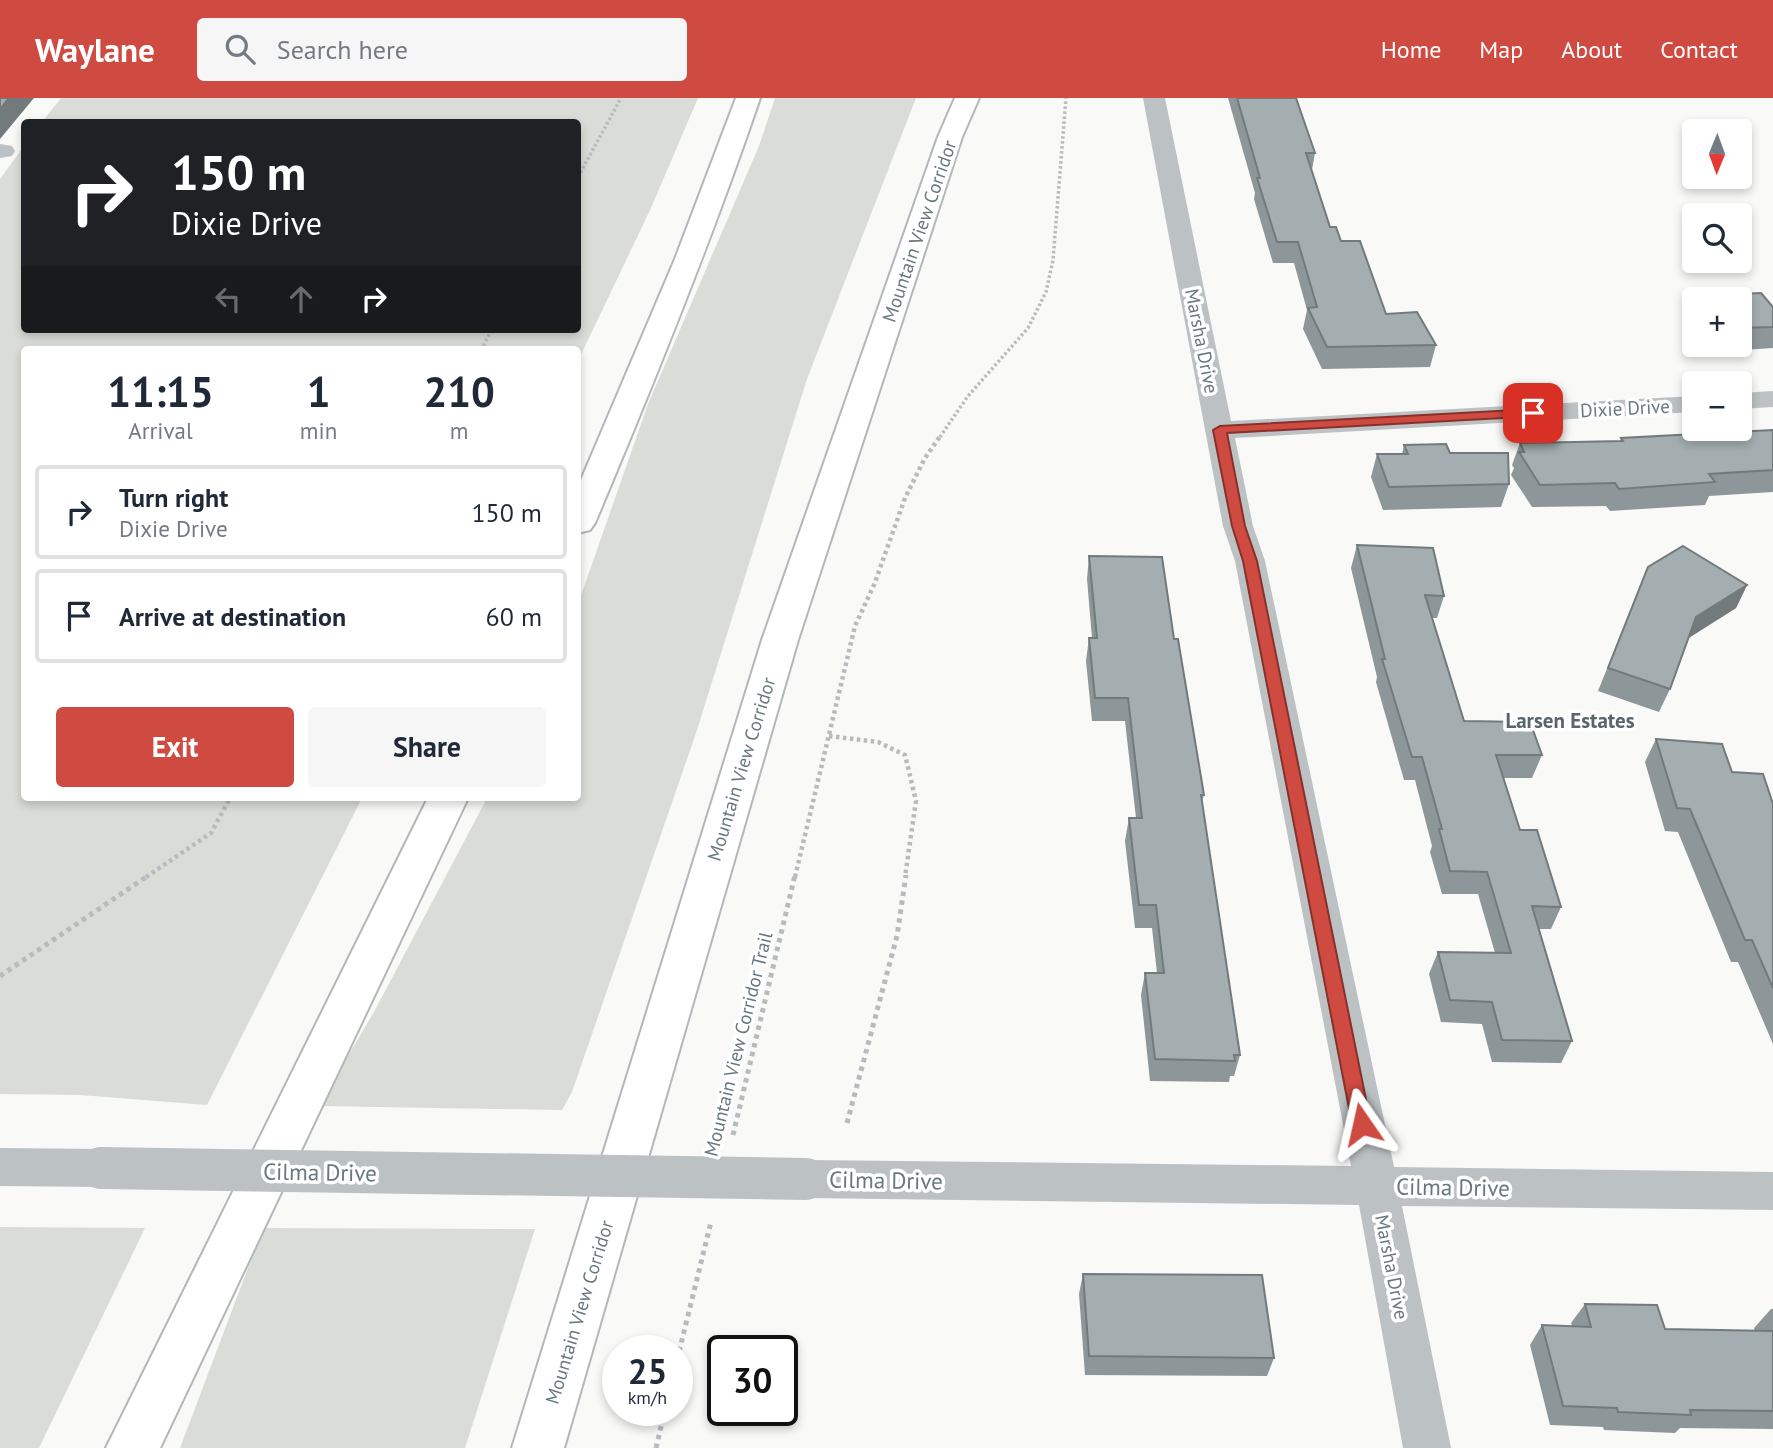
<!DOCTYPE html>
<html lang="en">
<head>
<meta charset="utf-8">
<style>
	body { margin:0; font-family:"PT Sans",sans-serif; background:#f6f6f7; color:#1f2937; height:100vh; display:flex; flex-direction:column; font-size:26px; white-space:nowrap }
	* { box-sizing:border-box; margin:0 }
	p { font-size:23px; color:#747a83 }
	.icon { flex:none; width:38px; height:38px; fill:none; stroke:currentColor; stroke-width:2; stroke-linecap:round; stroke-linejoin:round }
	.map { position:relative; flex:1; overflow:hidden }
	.drawer { position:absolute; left:21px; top:248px; width:560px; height:455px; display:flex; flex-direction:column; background:#fff; border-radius:7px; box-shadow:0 4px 10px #0003 }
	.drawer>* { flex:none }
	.guide { position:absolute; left:21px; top:21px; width:560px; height:214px; border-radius:7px; box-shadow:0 4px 10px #0003; background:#202124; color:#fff; overflow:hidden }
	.needle { width:46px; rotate:181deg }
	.tools { position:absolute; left:1682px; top:21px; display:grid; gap:14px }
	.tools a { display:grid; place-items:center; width:70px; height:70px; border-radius:7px; background:#fff; box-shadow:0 4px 10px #0003; font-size:35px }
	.speed { position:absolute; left:602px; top:1237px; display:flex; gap:14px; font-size:35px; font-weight:700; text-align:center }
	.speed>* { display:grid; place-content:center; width:91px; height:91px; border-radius:50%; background:#fff; box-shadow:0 4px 10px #0003; line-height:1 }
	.speed small { font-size:18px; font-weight:400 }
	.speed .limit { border:4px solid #111; border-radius:10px; background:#fff; color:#111 }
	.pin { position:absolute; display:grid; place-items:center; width:60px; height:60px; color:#fff; margin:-30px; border-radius:14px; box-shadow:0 4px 10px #0006 }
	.me { position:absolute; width:77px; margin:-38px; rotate:349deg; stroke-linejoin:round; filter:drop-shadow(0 0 5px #0008) }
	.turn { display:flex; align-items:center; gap:24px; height:147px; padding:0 35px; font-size:32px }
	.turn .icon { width:91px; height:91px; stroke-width:2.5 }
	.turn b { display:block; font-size:49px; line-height:60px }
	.lanes { display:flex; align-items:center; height:66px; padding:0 35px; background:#0003; justify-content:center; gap:35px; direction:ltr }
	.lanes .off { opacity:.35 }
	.eta { display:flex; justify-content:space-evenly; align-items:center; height:119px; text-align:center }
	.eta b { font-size:42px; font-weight:800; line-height:49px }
	.action { display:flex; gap:14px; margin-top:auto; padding:14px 35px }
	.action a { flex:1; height:80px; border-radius:7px; background:#cf4b41; color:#fff; font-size:28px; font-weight:800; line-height:80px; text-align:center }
	.action a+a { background:#f6f6f7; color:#1f2937 }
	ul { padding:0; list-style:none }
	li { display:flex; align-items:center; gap:21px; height:94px; margin:0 14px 10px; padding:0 21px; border:4px solid #e0e1e3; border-radius:7px }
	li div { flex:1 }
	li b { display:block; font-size:26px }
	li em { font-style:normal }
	header { display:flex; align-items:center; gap:42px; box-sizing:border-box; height:98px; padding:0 35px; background:#cf4b41; color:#fff }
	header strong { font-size:33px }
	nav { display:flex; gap:38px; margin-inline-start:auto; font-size:24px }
	.search { width:490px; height:63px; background:#f6f6f7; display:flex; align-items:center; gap:18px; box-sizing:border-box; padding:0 24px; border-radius:7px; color:#747a83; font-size:26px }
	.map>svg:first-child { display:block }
	.green { fill:#daddd7 }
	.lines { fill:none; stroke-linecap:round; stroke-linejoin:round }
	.trunk-casing { stroke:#b3b7b9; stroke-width:4 }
	.path-far2 { stroke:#b7bbbd; stroke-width:3.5; stroke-dasharray:2.5 2.5; stroke-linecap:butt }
	.path-far1 { stroke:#b7bbbd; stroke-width:4.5; stroke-dasharray:3.5 3.5; stroke-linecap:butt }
	.path { stroke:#b7bbbd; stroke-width:5; stroke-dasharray:4.5 4.5; stroke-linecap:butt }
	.minor { fill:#bcc2c4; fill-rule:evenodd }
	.trunk { fill:#fff; fill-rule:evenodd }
	.minor-bridge { stroke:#bcc2c4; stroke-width:42 }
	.wall { fill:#8d9698 }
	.shaded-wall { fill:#737a7c }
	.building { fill:#a4aeb1; stroke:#737a7c; stroke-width:2 }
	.route { fill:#cf4b41; stroke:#87312a; stroke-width:2 }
	.labels { text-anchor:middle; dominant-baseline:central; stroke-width:7; stroke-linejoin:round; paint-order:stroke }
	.street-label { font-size:19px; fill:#67787e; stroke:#fff }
	.neighbourhood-label { font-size:21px; font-weight:bold; fill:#59656a; stroke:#fff }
	.near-street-label { font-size:23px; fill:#67787e; stroke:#fff }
</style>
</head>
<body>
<header>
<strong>Waylane</strong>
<div class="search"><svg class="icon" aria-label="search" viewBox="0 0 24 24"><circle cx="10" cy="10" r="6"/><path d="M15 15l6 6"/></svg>Search here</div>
<nav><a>Home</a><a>Map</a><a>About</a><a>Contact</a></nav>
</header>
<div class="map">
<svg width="1773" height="1350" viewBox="0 0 1773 1350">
	<rect width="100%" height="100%" fill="#f9f9f7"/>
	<g class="green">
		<path d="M61,0H698L651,110L578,263V252H24V700H362L207,1007L80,997L0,996V81L24,48V231H578V24H42Z"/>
		<path d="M775,0H916L807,281L696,635L572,994L562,1012L318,1008L374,914L487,700H578V506L648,306L759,48Z"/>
		<path d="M0,1129L145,1130L39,1350H0Z"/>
		<path d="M263,1130L535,1131L465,1350H180Z"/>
	</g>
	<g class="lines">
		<defs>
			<g id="trunk">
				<path d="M736,0H760C711,144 654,285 595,425L590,432L578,435V389L675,161Z"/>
				<path d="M955,0H979L962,39L798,542L564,1350H512L762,542L938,39Z"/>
				<path d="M428,700H468L160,1350H106Z"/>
			</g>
		</defs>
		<use href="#trunk" class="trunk-casing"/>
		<g class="path-far2">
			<path d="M578,79L621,0"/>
			<path d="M481,252L492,231"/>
			<path d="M940,339L968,298L1028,230L1046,194L1053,162L1066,0"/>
		</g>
		<g class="path-far1">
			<path d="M829,638L878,644L905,657L916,703L905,779"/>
			<path d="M146,779L211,735L230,700"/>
			<path d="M795,779L855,528L874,487L905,400L925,360L941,337"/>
		</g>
		<g class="path">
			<path d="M0,878L149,777"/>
			<path d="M847,1025L897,838L906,777"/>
			<path d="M733,1037L795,777"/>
			<path d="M677,1262L711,1124"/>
			<path d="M656,1350L665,1312"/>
		</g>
		<g class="minor">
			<path d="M1143,0H1165L1231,323L1694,298V314L1235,340L1253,428L1265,463L1394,1069L1773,1074V1112L1402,1108L1451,1350H1403L1359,1107L806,1100L791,1095L785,1081L791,1067L806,1062L1351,1068L1235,463L1223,428Z"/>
			<path d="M0,46L12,48L15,53L12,58L0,60Z"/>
			<path d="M1773,293V309L1740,311V295Z"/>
			<path d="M0,1050L101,1051L116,1057L122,1070L116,1083L101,1089L0,1088Z"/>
		</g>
		<use href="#trunk" class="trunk"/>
		<path class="minor-bridge" d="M101,1070L806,1081"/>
	</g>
	<g class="wall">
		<path d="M1228,0H1296L1315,55L1312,72L1330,129L1341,143L1386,216L1436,247L1430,269L1322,271L1303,231L1307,212L1294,165H1273L1254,101L1255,95Z"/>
		<path d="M1761,195L1773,209V250L1712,254L1707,247H1740V201H1694V230L1686,220L1695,198Z"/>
		<path d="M1773,332V394L1709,398L1705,407L1610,413L1606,408L1532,409L1511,377L1514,370L1512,367L1520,345L1620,343L1621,340Z"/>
		<path d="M1404,347L1450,355L1509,386L1501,409L1383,412L1371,379L1377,356H1402Z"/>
		<path d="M1357,447L1444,498L1437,520H1432L1464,623L1542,657L1532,680H1503L1520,732L1561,809L1551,831H1539L1572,943L1561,965L1492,964L1482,926L1441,924L1429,876L1438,854L1495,855L1478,796H1442L1430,754L1432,748L1415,682H1404L1376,584L1377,579L1351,470Z"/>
		<path d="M1089,458L1174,541L1204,697L1202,703L1240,957L1234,978H1230L1229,984L1150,983L1141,897L1145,875H1157L1152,830H1135L1125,743L1129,720H1136L1125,623H1092L1086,563L1089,540H1092L1087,481Z"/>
		<path d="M1648,469L1747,487L1736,510L1689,540L1670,591L1659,614L1598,593Z"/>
		<path d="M1656,641L1732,674L1773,706V946L1738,864H1731L1678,734L1665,733L1645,664Z"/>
		<path d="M1083,1176L1274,1260L1267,1278L1085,1277L1079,1196Z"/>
		<path d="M1585,1206L1665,1231L1755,1233L1754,1230L1771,1211H1773V1331L1680,1330L1675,1335L1604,1332L1603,1329L1550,1327L1530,1247L1542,1227L1572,1228L1571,1225Z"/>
	</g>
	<g class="shaded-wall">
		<path d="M9,0H34L0,41V11Z"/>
		<path d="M1747,487L1736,510L1685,542L1696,519Z"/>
	</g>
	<g class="building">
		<path d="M0,0H9L0,11Z"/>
		<path d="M1237,0H1296L1315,55H1306L1330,129H1336L1341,143H1360L1386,216L1417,214L1436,247L1327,249L1308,210L1317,209L1298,144H1277L1257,80H1260Z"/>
		<path d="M1761,195L1773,209V229L1740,230V201H1697L1695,198Z"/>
		<path d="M1773,332V372L1709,376L1715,384L1619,391L1615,385L1540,387L1519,354H1524L1520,345L1623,343L1621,340Z"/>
		<path d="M1446,346L1450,355H1508L1509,386L1389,389L1377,356H1408L1404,347Z"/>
		<path d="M1357,447L1433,450L1444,498L1425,497L1464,623L1530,624L1542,657H1496L1520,732H1537L1561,809L1532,808L1572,943L1502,942L1492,904L1450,902L1438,854L1511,855L1487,774L1450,773L1439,731H1442L1422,659H1412L1382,561H1385Z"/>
		<path d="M1683,448L1747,487L1696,519L1670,591L1608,570L1648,469Z"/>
		<path d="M1089,458L1162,459L1174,541H1178L1204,697H1201L1240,957H1234L1235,963L1155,961L1145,875H1164L1156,807H1139L1129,720H1142L1128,600H1095L1089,540H1097Z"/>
		<path d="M1656,641L1722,646L1732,674L1763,676L1773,706V890L1752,842H1745L1690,711L1677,710Z"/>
		<path d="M1083,1176L1262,1177L1274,1260L1089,1258Z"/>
		<path d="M1585,1206L1657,1207L1665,1231L1773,1233V1313L1690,1312L1691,1317L1618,1314L1617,1310L1563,1308L1542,1227L1591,1229Z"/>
	</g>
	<path class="route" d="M1533,311L1539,315L1538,318L1227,335L1245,428L1257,463L1371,1026L1368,1032L1362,1035L1355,1032L1352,1026L1243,463L1232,428L1213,332L1220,328Z"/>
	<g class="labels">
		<g class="street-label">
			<text transform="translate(919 133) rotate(-71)">Mountain View Corridor</text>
			<text transform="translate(1202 243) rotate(79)">Marsha Drive</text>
			<text transform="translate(1625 310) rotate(-3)">Dixie Drive</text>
			<text transform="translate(741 671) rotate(-73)">Mountain View Corridor</text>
			<text transform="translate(738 946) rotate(-76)">Mountain View Corridor Trail</text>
			<text transform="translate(1392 1169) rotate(79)">Marsha Drive</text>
			<text transform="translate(579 1214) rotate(-73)">Mountain View Corridor</text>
		</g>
		<g class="neighbourhood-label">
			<text x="1570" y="622">Larsen Estates</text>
		</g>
		<g class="near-street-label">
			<text transform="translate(320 1074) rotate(1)">Cilma Drive</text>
			<text transform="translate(886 1082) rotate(1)">Cilma Drive</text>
			<text transform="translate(1453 1089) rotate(1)">Cilma Drive</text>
		</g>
	</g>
</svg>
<div class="tools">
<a><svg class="needle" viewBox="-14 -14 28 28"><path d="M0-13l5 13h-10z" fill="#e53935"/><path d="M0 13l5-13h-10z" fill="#747a83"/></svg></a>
<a><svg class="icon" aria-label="search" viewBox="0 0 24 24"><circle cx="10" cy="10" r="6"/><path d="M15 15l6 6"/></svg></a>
<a>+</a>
<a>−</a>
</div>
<div class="speed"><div>25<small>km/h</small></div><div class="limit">30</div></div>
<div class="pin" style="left:1533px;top:315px;background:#d93025"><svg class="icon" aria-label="arrive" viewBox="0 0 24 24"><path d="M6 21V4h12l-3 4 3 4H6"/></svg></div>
<svg class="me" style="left:1362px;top:1026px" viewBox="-20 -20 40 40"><path d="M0-17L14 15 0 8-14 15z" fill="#cf4b41" stroke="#fff" stroke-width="4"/></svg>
<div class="guide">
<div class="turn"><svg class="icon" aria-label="right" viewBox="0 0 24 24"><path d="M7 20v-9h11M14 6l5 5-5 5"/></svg><div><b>150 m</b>Dixie Drive</div></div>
<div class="lanes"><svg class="icon off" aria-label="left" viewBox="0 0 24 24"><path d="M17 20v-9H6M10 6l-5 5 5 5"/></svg><svg class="icon off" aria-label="ahead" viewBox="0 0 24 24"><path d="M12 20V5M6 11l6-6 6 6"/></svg><svg class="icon" aria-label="right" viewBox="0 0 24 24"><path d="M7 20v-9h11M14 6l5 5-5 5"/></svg></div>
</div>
<section class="drawer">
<div class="eta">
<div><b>11:15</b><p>Arrival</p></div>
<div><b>1</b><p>min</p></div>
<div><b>210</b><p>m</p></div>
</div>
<ul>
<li><svg class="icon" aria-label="right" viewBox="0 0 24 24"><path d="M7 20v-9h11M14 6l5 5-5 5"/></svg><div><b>Turn right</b><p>Dixie Drive</p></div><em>150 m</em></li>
<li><svg class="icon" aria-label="arrive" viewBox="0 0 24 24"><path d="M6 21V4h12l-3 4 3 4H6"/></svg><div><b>Arrive at destination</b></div><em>60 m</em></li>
</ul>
<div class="action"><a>Exit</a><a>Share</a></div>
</section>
</div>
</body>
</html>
